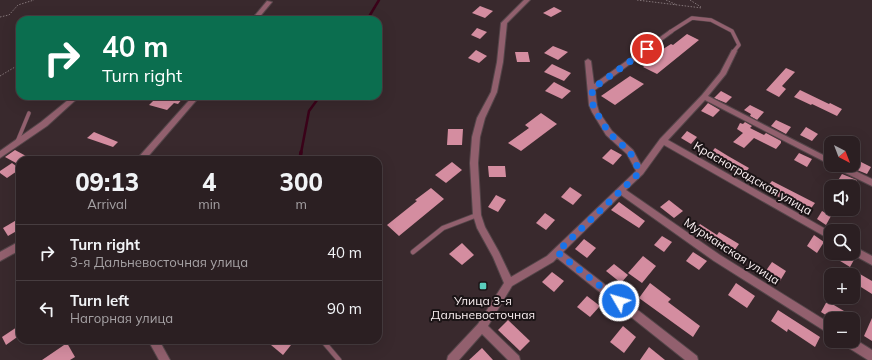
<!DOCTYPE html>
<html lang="en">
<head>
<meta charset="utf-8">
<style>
	body { margin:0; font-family:Mulish,sans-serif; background:#33272a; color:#f1f3f6; height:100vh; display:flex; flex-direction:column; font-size:15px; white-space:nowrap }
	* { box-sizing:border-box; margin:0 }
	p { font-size:13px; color:#a6a2a5 }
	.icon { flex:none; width:22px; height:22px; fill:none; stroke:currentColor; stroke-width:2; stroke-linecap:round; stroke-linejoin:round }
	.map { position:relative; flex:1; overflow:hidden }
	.drawer { position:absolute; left:16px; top:156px; width:366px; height:188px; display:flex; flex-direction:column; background:#2b1f22; border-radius:12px; box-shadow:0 4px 16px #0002,0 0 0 1px #473d40 }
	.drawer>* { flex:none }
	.hud { position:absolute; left:16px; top:16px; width:366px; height:84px; border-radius:12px; box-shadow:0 4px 16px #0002,0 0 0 1px #473d40; background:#0b6e4f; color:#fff; overflow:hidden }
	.needle { width:26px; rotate:138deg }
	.fabs { position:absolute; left:824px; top:136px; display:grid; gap:8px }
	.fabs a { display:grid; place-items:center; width:36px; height:36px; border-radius:8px; background:#2b1f22; box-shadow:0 4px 16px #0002,0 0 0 1px #473d40; font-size:20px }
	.pin { position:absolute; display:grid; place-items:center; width:34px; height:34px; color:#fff; margin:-17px; border:2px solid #fff; border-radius:50%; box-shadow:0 1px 4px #0007 }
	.me { position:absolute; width:44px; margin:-22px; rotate:308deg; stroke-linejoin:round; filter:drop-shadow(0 0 3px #0008) }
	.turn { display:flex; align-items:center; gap:14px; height:84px; padding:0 20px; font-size:18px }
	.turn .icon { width:52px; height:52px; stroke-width:2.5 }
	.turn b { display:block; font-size:28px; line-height:34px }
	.eta { display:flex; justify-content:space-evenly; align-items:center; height:68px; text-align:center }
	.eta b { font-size:24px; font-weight:800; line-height:28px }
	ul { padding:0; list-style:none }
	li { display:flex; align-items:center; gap:12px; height:56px; padding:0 20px; border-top:1px solid #473d40 }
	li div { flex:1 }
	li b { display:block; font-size:15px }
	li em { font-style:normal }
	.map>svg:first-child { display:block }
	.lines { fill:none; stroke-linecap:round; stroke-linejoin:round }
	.stream-far1 { stroke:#3a0219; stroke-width:2.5 }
	.stream { stroke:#3a0219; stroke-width:3.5 }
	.building { fill:#d48da0 }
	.service-far1-casing { stroke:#544549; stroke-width:4.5 }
	.service-casing { stroke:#544549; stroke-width:6 }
	.minor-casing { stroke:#544549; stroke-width:2 }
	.path { stroke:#847679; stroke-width:1; stroke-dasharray:1.5 1.5; stroke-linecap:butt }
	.service-far1 { stroke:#92606e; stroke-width:3.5 }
	.service { stroke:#92606e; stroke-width:4.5 }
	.minor { fill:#92606e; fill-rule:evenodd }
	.route { stroke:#1a73e8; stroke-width:7; stroke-dasharray:0 12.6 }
	.poi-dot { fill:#5acebd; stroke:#1b1416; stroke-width:1.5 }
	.labels { text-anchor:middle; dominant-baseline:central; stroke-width:4; stroke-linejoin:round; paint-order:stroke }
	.street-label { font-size:12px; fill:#fbf0f2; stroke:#1b1416 }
	.poi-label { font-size:12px; fill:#fbf0f2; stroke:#1b1416 }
</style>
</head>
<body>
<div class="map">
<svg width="872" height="360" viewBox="0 0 872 360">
	<rect width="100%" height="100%" fill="#39292d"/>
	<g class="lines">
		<g class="stream-far1">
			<path d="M367,20L379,0"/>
			<path d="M301,153L309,111L320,96"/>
		</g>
		<path class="stream" d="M300,160L301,152"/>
	</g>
	<g class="building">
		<path d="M480,6L493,11L485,18L472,13Z"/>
		<path d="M554,7L562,11L551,17L543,13Z"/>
		<path d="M477,28L487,32L480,39L471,35Z"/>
		<path d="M687,34L699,40L657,74L643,67L662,52L660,51L671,44L673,45Z"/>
		<path d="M553,46L568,52L558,60L544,53Z"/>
		<path d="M476,50L487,56L479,63L468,58Z"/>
		<path d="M515,52H528L530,62H517Z"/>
		<path d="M552,64L571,73L564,81L544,72Z"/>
		<path d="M786,68L795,72L782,86L786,89L779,97L766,90Z"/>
		<path d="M630,76L644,84L615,105L601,96Z"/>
		<path d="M554,82L571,91L562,99L545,91Z"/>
		<path d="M800,90L829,104L830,103L842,109L837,116L812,104L811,105L794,97Z"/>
		<path d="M721,91L732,97L726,103L714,98Z"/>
		<path d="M158,96H181L180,97L183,98L178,104L174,103L167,110L149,105Z"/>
		<path d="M708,103L720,110L713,117L701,111Z"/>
		<path d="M750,105L764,112L757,120L750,116L751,114L744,110Z"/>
		<path d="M541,113L557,124L521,151L508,143L529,128L525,125Z"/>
		<path d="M776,120L791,127L786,134L771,126Z"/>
		<path d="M745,122L752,126L750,128L764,135L766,133L781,141V143L776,149L754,138L744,148L733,142L743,133L737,129L740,123L743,124Z"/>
		<path d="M806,127L818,134L812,141L800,135Z"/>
		<path d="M448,129H463L462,145H447Z"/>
		<path d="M687,131L697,137L691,144L681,138Z"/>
		<path d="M94,132L118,142L113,147L87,138Z"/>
		<path d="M715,148L728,156L749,168L743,176L729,168L709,155Z"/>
		<path d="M611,149L622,155L613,165L602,158Z"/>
		<path d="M15,150L26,156L16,163L5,157Z"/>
		<path d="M799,153L812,159L807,167L794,160Z"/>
		<path d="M857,160L871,167L867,174L852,168Z"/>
		<path d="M452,162L462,170L446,183L435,175Z"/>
		<path d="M12,163L20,169L7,178L0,173V171Z"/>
		<path d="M488,166H505L506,177H489Z"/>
		<path d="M842,174L857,180L853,187H847L837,182Z"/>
		<path d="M772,181L815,203L809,211L786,198L784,200L765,189Z"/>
		<path d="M570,187L582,195L573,205L561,197Z"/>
		<path d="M431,188L444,199L399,236L387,225L417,201L415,200Z"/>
		<path d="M496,195L506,200L498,212L488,207Z"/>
		<path d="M669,200L683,211L674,218L660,207Z"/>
		<path d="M619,202L645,221L639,228L611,210Z"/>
		<path d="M822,211L831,216L826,225L817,219Z"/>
		<path d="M545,213L555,220L546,230L536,223Z"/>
		<path d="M20,218V229L8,236L3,228Z"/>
		<path d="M700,224L717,235L719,232L739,244L732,254L708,238L706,241L693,233Z"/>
		<path d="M814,235L824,242L817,253L807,246Z"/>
		<path d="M662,236L672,242L664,252L654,245Z"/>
		<path d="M584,239L596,248L587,258L575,249Z"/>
		<path d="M462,243L474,255L462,265L449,254Z"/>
		<path d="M693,252L707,261L699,270L686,261Z"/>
		<path d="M827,253H846L855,258L850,267Z"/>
		<path d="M643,256L656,266L642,283L628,273Z"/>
		<path d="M772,262L786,271L780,281L765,272Z"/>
		<path d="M614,264L628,275L621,283L606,271Z"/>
		<path d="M853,270L872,281V294L853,282Z"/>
		<path d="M552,272L564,281L554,292L542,282Z"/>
		<path d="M650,283L671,299L668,302L700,326L693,337L639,298Z"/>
		<path d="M736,283L755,296L747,308L728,295Z"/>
		<path d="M587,296L600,306L590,317L577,307Z"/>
		<path d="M827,301L844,311L840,319H832L821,312Z"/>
		<path d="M778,310L820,337L815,347L788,329L787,332L771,321Z"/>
		<path d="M872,318V341L864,336Z"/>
		<path d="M508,320L530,341L520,351L498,330Z"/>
		<path d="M20,325V335L6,345L2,337Z"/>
		<path d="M623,326L636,337L624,353L610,342Z"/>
		<path d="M275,340H295L283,355L271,345Z"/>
		<path d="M67,343L75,357L70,360H42Z"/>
		<path d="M649,347L665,360H640Z"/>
		<path d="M482,348L493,360H469Z"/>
	</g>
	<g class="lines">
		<defs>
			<g id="service-far1">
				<path d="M670,32L692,18L711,20L732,31L739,45L734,51"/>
				<path d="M17,142L29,113"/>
			</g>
			<g id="service">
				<path d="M413,252L443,228L477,215"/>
				<path d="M322,340L339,360"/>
			</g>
			<g id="minor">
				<path d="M524,0H530L507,23L503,62L497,92L485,118L480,137L478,163L481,215L485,227L499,252L511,277L547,256L636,171L627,154L606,135L592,112L589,105L585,61L588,59L591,61L594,84L670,30L673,32L672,33L595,90L597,105L599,112L612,131L633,150L641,165L660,139L702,95L720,73L732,50H736L737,51L726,74L708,96L831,159V165L705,100L668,140L831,232V240L664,145L643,174L626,190L720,255L831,324V335L714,261L621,195L563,252L697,356L698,360H685L557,258L553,262L512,286L488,326L519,356L520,360H508L482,334L459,360H447L448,356L478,324L504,283L493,257L477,228L473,215L470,163L472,137L477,118L491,92L497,62L501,23Z"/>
				<path d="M267,1L272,2L257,20H251Z"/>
				<path d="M73,96H80L47,126L0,158V151L41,122Z"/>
				<path d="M193,96H200L145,160H136Z"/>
				<path d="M832,165H843L872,179V186L833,167Z"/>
				<path d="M20,241V250L0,261V252Z"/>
				<path d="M853,246L872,256V265L850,253H853Z"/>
				<path d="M853,338L872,350V360H868L844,345L843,341H853Z"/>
				<path d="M148,340H159L170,360H159Z"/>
			</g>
		</defs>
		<use href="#service-far1" class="service-far1-casing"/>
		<use href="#service" class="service-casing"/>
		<use href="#minor" class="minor-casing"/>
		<g class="path">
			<path d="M637,0L702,8"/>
			<path d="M666,0L677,5"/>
			<path d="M690,0L701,7"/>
			<path d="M0,17L9,15L18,5L34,0"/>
			<path d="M0,76L20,64"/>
		</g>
		<use href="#service-far1" class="service-far1"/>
		<use href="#service" class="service"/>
		<use href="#minor" class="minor"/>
	</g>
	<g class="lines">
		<path class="route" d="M619,301L557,252L640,172L630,152L609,133L596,112L593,105L592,89L647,49"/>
	</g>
	<rect class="poi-dot" x="479" y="282" width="8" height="8" rx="2"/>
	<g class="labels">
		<g class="street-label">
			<text transform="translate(753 178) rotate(30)">Красноградская улица</text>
			<text transform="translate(732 251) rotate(33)">Мурманская улица</text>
		</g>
		<g class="poi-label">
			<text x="483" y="300">Улица 3-я<tspan x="483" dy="14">Дальневосточная</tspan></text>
		</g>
	</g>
</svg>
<div class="fabs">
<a><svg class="needle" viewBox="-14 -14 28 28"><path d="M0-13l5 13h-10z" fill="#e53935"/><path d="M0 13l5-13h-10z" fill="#a6a2a5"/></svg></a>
<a><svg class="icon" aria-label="sound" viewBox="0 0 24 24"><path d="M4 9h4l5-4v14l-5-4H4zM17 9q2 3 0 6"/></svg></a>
<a><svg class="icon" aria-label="search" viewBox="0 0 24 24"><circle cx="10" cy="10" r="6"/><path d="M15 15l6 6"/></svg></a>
<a>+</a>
<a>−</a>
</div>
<div class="pin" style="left:647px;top:49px;background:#d93025"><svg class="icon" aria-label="arrive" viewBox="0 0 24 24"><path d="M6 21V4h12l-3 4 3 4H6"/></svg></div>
<svg class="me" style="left:619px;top:301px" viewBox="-20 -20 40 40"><circle r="17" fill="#1a73e8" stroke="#fff" stroke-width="3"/><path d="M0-11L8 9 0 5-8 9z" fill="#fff"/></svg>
<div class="hud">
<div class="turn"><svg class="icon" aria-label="right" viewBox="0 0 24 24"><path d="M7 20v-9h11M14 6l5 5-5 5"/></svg><div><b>40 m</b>Turn right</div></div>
</div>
<section class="drawer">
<div class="eta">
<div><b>09:13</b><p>Arrival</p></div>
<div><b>4</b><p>min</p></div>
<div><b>300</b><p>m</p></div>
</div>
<ul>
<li><svg class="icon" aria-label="right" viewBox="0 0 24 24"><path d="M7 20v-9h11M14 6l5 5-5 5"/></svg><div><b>Turn right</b><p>3-я Дальневосточная улица</p></div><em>40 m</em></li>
<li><svg class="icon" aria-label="left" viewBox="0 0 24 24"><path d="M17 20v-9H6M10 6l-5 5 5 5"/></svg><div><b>Turn left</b><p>Нагорная улица</p></div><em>90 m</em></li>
</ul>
</section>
</div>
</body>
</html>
